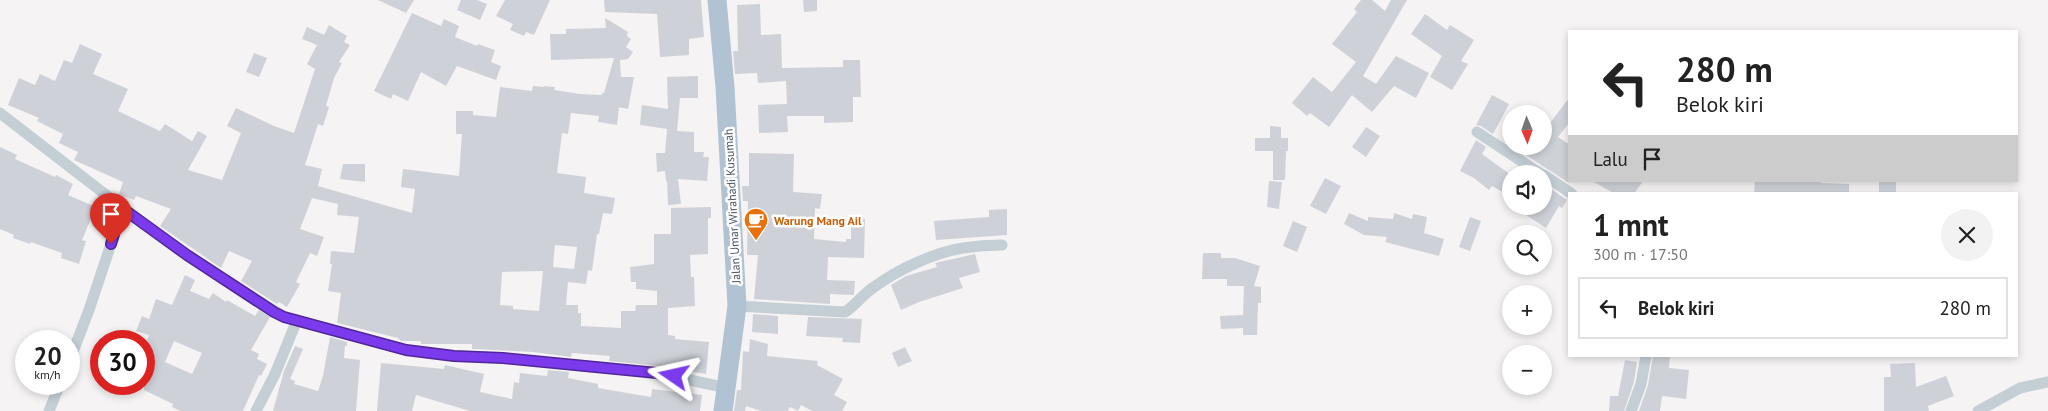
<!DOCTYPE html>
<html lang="id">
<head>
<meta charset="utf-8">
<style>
	body { margin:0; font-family:"PT Sans",sans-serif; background:#f2f2f2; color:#222; height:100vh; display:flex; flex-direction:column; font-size:19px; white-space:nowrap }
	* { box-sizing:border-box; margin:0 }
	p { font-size:16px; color:#767676 }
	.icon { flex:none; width:28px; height:28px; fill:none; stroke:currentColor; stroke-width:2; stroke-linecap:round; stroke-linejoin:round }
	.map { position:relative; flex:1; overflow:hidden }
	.panel { position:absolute; left:1568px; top:192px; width:450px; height:165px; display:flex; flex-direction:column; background:#fff; border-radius:0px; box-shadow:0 2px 8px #0003 }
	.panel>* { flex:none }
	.guide { position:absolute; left:1568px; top:30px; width:450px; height:152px; border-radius:0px; box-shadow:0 2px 8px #0003; background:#fff; color:#222; overflow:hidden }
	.needle { width:32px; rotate:178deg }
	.fabs { position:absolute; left:1502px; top:105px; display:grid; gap:10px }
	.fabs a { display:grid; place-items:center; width:50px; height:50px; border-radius:50%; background:#fff; box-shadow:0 2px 8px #0003; font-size:25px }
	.speed { position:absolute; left:15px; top:330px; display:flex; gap:10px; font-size:25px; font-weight:700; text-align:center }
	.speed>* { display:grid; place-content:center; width:65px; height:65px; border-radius:50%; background:#fff; box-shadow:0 2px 8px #0003; line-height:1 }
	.speed small { font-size:12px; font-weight:400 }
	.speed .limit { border:8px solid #d22; background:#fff; color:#111 }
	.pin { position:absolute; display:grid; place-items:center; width:42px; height:42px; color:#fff; margin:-51px -21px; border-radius:50% 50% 50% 0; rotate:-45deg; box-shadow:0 0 5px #0007 }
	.pin .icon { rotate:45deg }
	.me { position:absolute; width:55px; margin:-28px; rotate:281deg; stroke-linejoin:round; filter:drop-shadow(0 0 4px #0008) }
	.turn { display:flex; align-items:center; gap:18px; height:105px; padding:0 25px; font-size:22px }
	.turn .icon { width:65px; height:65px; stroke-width:2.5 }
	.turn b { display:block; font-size:35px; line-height:42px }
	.then { display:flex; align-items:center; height:48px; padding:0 25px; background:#0003; gap:10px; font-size:19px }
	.round { display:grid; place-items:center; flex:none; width:52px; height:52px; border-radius:26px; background:#f2f2f2 }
	.head { display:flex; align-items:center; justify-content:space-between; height:85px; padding:0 25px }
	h1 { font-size:30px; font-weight:800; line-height:38px }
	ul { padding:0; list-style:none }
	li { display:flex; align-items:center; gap:15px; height:62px; margin:0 10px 8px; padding:0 15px; border:2px solid #e0e0e0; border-radius:0px }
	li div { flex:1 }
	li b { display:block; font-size:19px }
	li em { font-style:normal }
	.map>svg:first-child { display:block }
	.building { fill:#ced2d8; fill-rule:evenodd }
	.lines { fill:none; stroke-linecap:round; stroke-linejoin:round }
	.street { stroke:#c3ced5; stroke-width:11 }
	.primary { stroke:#b1c3d2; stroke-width:19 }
	.route-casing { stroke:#51269a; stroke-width:12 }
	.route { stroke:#7c3aed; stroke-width:9 }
	.labels { text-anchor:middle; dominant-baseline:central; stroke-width:5; stroke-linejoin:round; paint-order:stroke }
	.street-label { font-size:12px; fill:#495762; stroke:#fff }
	.food-label { font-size:12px; font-weight:bold; fill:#c56008; stroke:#fff; text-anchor:start }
</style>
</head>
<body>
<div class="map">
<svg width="2048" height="411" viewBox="0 0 2048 411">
	<rect width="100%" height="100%" fill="#f5f3f3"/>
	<g class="building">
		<path d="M378,0H414L406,13Z"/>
		<path d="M461,0H477L487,4L480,20L457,10Z"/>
		<path d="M505,0H550L534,35L526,32L524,36L510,30L513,24L496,16Z"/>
		<path d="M604,0H701L704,37L689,39V55L660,57L657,14L605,12Z"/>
		<path d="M803,0H817V11L804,12Z"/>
		<path d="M1361,0H1372L1385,11L1391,0H1407L1363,76L1376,84L1396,56L1429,73L1416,98L1394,86L1372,112L1352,95L1329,127L1310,113L1307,116L1292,103L1313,77L1332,92L1356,62L1332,44L1357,12L1354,9Z"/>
		<path d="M760,4L761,35L781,34L782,68L843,67V60H860L861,97H853V122L824,123V116H787L788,132L759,133L758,105L787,104L786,81L758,83L757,73L735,74L733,51H738L737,5Z"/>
		<path d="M412,13L441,26L444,19L459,26L455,37L477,46L478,44L495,50L491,62L501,66L496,80L457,66L446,86L421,72L408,101L393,94L391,99L374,91Z"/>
		<path d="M1425,14L1447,30L1450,25L1474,40L1461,61L1468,64L1452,90L1430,77L1442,56L1411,34Z"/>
		<path d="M605,18L628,32L627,36L631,39L626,47L633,52L628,59L620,60L621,77H634L628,109L619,107L617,125L598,122L599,116L571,113L568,134L562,133L557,173L586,177L584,193L615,198L612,214L603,213L599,234H597L592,271L588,270L586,284L568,282L566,305H578V313H581V326L621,328V311H635L636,305H657V291L636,289V282H631L630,267L654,264V234H671V208L711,207V218H708V254L690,255L691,277H694L695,306L668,308V335L675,336V339L709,342L706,374L658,366L609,361L610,356L572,353L571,357L533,352L472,349V344H421V341H401L398,338L337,323L341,293L328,291L332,264H330L331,251L354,253L359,217L337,215L338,204L312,198L300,229L324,237L317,256L310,253L296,282L300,284L287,307L279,302L277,304L241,281L252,261L229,251L221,268L160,226L171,209L136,196L134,200L119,194L123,182L74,160L78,152L59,143L63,134L37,121L39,118L8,105L19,78L35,85L40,74L55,81L64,60L72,63L80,44L102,54L93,74L128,89L118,111L160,131L165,124L192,141L198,131L207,136L188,170L222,180L241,133L227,126L236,108L274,126L294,133L315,69L307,64L317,45L302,39L307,27L324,35L329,25L347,36L344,42L350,45L339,62L342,63L334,78L326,106L329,107L323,126L318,124L305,165L322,169L318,186L412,213L415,189L401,187L403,169L459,176L462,134H456V111H473V115L496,117L500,87L532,91L533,86L544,87V86L555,87L554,90L580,94L602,95V93H604L614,58L551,60L550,34H566V29L606,28ZM555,245L577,247L574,269L553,267ZM543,271L539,311L513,309V306L500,305L502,272Z"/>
		<path d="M254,53L267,58L259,77L246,72Z"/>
		<path d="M698,76V98H680L677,131L694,132V152H704L703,157H709L707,181L678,179L681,204L668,205L667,181H666L665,171L657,172L656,153H665L667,129L640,125L642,105L668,109L667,77Z"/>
		<path d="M1492,95L1509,104L1493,134L1481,126L1476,125Z"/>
		<path d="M1569,98V123L1558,137L1569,144V183L1526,155L1532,146H1544V131Z"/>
		<path d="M1270,126L1281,127V138H1288V151H1286L1285,180H1273V151H1255V138H1270Z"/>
		<path d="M1366,127L1380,136L1366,157L1352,147Z"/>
		<path d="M1476,140L1486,147L1482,154L1511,175V197L1492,186L1489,190L1474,178L1460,171Z"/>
		<path d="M0,147L17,155L15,159L55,177L56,175L73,184L68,195L96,207L82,240L86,241L79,264L61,258L62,253L31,242L30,244L13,238L14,235L0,229Z"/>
		<path d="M749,153L794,154L793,192L822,194L820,209L815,208L814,239L846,242V239H851V219H865L864,258L828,257L827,280L855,281L854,295L830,294V304L754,299L758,255H747L748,201H743L742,186H749Z"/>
		<path d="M343,164H365V182L340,179Z"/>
		<path d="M1325,178L1341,186L1326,214L1310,206Z"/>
		<path d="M1269,181L1282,182L1279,209L1267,207Z"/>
		<path d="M1592,181H1643L1634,194H1615Z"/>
		<path d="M1755,181H1821V183L1849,184V194H1754Z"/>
		<rect x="1879" y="181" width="17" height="13"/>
		<path d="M1544,184L1567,200L1562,208L1559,206L1546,228L1526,215L1532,206H1544Z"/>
		<path d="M1007,209V235L936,240L934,221L989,217V210Z"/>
		<path d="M1349,213L1368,221V217L1393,219L1394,213L1412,219L1413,214L1427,217L1424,233L1444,239L1439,256L1385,242L1387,237L1364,235L1344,224Z"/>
		<path d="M1470,217L1481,221L1470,251L1459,247Z"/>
		<path d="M1293,221L1307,227L1297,252L1283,246Z"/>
		<path d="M1203,253H1221V258H1235L1260,266L1254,286L1261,287V303H1258L1257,335H1243V328L1221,329L1220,316L1243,315L1244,286H1227V279H1202Z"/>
		<path d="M975,254L980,272L959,278L963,288L919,302L901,310L891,285L906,276L937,267L935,263Z"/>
		<path d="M185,275L195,280L190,291L209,299L213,293L226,302L227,300L255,316L259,310L270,317L251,350L259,354L257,359L267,364L261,376L259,375L243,411H180L172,407L173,404L144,390V349L149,335L136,331L142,316L149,319L156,299L172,305ZM174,341L202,353L192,374L165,362Z"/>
		<path d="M753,314L778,316V334L752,332Z"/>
		<path d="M808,317L862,319L860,343L842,342L843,338L806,336Z"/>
		<path d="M330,337L347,342V346H345L344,358L360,360L356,411H273L284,371L295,346L303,349L290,379L295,381L294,384L318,391L323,376Z"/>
		<path d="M750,339L768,344L767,356L818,361L817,365L843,379L834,395L847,402L842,411H812L801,405L798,411L790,407L788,411H761L746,406L745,411H734L737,390H741L743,351L749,352Z"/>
		<path d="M905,347L912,361L898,367L892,353Z"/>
		<path d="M1653,356H1670L1669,368L1689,370L1686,399L1662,396L1660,411H1639L1648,385Z"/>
		<path d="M1625,360L1637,362L1634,382L1624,411H1609L1610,396H1618Z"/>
		<path d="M381,363L444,369L445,365L484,374L480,392L512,399L514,382L519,383L520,373L547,376L548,370L569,372L568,378L598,384V388L651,397L652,389L702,395L700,411H470L416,395L412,411H377Z"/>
		<path d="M1915,363L1916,387L1946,376L1954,396L1928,406L1929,411H1884V377H1891L1890,364Z"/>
	</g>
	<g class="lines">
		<g class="street">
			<path d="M0,113L123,208L187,255L284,317L406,350L454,356L503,358L657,373L727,388"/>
			<path d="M1477,132L1541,174"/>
			<path d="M1544,175L1572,194"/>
			<path d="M737,306L845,312C856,305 863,294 874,287C899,269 933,253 963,248C976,246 989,245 1002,245"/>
			<path d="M69,362L89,310L123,208"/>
			<path d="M49,411L60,384"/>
			<path d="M256,411L275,374L297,320"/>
			<path d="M1631,411L1641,384L1646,356"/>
			<path d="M1978,411L2020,388L2048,382"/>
		</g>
		<path class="primary" d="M717,0L725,87L737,306L723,411"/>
	</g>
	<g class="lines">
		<defs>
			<path id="route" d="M111,244L122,208L187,255L274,312L284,317L406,350L454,356L503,358L657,373L674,376"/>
		</defs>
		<use href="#route" class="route-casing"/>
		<use href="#route" class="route"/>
	</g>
	<defs>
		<symbol id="cafe-pin" viewBox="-11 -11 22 30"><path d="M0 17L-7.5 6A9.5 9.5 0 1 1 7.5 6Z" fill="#e8710a" stroke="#fff"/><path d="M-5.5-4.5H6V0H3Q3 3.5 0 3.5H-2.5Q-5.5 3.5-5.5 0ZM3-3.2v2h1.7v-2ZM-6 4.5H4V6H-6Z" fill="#fff"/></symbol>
	</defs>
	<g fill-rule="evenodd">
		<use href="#cafe-pin" x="742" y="206" width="28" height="38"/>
	</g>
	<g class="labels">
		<g class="street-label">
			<text transform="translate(732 206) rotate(-93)">Jalan Umar Wirahadi Kusumah</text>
		</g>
		<g class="food-label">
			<text x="774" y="220">Warung Mang Ail</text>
		</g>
	</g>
</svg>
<div class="fabs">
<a><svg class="needle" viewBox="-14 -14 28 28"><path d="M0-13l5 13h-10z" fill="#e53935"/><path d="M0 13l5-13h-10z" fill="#767676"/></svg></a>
<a><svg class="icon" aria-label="sound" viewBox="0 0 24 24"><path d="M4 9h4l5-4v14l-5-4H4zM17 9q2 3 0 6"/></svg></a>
<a><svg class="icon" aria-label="search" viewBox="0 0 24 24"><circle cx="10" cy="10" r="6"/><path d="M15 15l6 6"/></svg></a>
<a>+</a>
<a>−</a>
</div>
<div class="speed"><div>20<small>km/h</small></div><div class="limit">30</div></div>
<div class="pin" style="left:111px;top:244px;background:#d93025"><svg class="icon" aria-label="arrive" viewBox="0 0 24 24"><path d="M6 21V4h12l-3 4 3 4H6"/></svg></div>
<svg class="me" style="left:674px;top:376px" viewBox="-20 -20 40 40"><path d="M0-17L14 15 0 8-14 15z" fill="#7c3aed" stroke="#fff" stroke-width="4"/></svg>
<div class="guide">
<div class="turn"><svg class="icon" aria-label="left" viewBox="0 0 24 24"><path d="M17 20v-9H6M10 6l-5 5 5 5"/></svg><div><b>280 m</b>Belok kiri</div></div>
<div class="then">Lalu<svg class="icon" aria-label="arrive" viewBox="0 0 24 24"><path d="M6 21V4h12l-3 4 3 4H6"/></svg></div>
</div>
<section class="panel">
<div class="head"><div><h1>1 mnt</h1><p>300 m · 17:50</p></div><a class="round"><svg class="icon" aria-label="close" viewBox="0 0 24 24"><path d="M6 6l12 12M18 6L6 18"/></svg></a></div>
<ul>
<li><svg class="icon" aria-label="left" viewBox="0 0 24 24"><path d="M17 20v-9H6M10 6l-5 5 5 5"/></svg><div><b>Belok kiri</b></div><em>280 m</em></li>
</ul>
</section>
</div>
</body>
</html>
